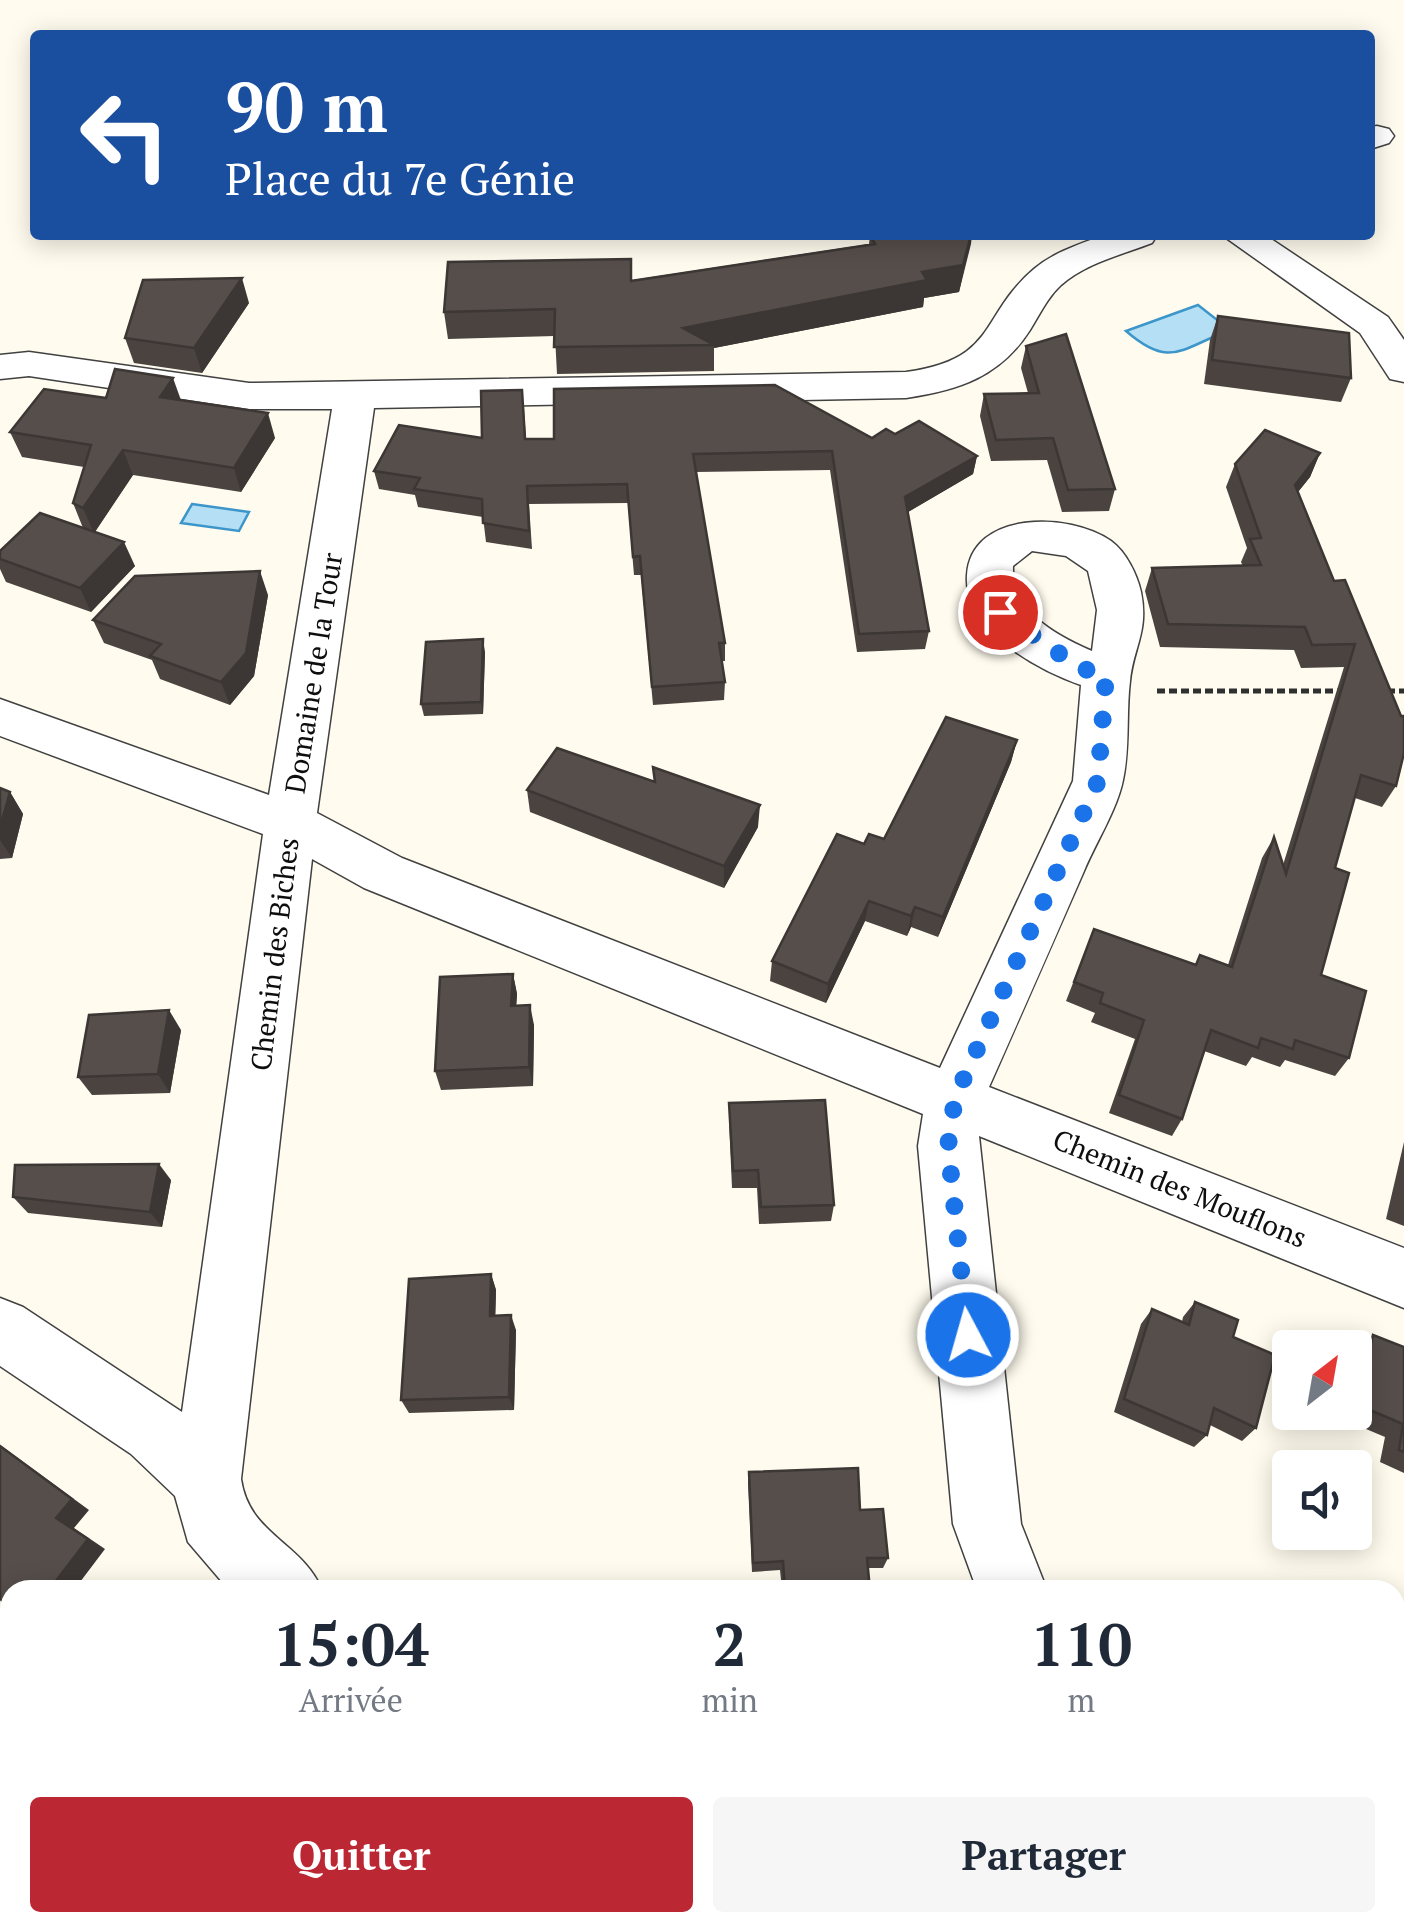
<!DOCTYPE html>
<html lang="fr">
<head>
<meta charset="utf-8">
<style>
	body { margin:0; font-family:"PT Serif",serif; background:#f6f6f7; color:#1f2937; height:100vh; display:flex; flex-direction:column; font-size:38px; white-space:nowrap }
	* { box-sizing:border-box; margin:0 }
	p { font-size:32px; color:#747a83 }
	.icon { flex:none; width:55px; height:55px; fill:none; stroke:currentColor; stroke-width:2; stroke-linecap:round; stroke-linejoin:round }
	.map { position:relative; flex:1; overflow:hidden }
	.side { position:absolute; left:0px; top:1580px; width:1405px; height:352px; display:flex; flex-direction:column; background:#fff; border-radius:30px 30px 0 0; box-shadow:0 5px 25px #0003 }
	.side>* { flex:none }
	.guide { position:absolute; left:30px; top:30px; width:1345px; height:210px; border-radius:10px; box-shadow:0 5px 25px #0003; background:#1a4fa0; color:#fff; overflow:hidden }
	.needle { width:65px; rotate:31deg }
	.buttons { position:absolute; left:1272px; top:1330px; display:grid; gap:20px }
	.buttons a { display:grid; place-items:center; width:100px; height:100px; border-radius:10px; background:#fff; box-shadow:0 5px 25px #0003; font-size:50px }
	.pin { position:absolute; display:grid; place-items:center; width:85px; height:85px; color:#fff; margin:-42px; border:5px solid #fff; border-radius:50%; box-shadow:0 2px 10px #0007 }
	.me { position:absolute; width:110px; margin:-55px; rotate:354deg; stroke-linejoin:round; filter:drop-shadow(0 0 8px #0008) }
	.turn { display:flex; align-items:center; gap:35px; height:210px; padding:0 30px; font-size:45px }
	.turn .icon { width:130px; height:130px; stroke-width:2.5 }
	.turn b { display:block; font-size:70px; line-height:85px }
	.eta { display:flex; justify-content:space-evenly; align-items:center; height:170px; text-align:center }
	.eta b { font-size:60px; font-weight:700; line-height:70px }
	.action { display:flex; gap:20px; margin-top:auto; padding:20px 30px }
	.action a { flex:1; height:115px; border-radius:10px; background:#bb2834; color:#fff; font-size:40px; font-weight:700; line-height:115px; text-align:center }
	.action a+a { background:#f6f6f7; color:#1f2937 }
	.map>svg:first-child { display:block }
	.water { fill:#b4dff5; stroke:#3d96ca; stroke-width:2.5 }
	.lines { fill:none; stroke-linecap:round; stroke-linejoin:round }
	.minor-casing { stroke:#414141; stroke-width:3 }
	.path { stroke:#303030; stroke-width:5; stroke-dasharray:8 4; stroke-linecap:butt }
	.minor { fill:#fff; fill-rule:evenodd }
	.wall { fill:#4a4340 }
	.shaded-wall { fill:#3c3734 }
	.building { fill:#564e4a; stroke:#3c3734; stroke-width:2.5 }
	.route { stroke:#1a73e8; stroke-width:18; stroke-dasharray:0 32.4 }
	.labels { text-anchor:middle; dominant-baseline:central; stroke-width:10; stroke-linejoin:round; paint-order:stroke }
	.street-label { font-size:28px; fill:#0e0e0e; stroke:#fff }
</style>
</head>
<body>
<div class="map">
<svg width="1404" height="1932" viewBox="0 0 1404 1932">
	<rect width="100%" height="100%" fill="#fffbee"/>
	<g class="water">
		<path d="M1198,305L1230,330C1180,349 1170,369 1126,331Z"/>
		<path d="M192,504L249,512L239,531L181,523Z"/>
	</g>
	<g class="lines">
		<defs>
			<g id="minor">
				<path d="M1377,126L1389,129L1394,136L1389,143L1370,149V127Z"/>
				<path d="M1104,235H1157L1152,243C1121,255 1086,263 1061,285C1047,298 1040,314 1030,330C1000,377 959,390 906,398L374,408L317,813L402,858L940,1068L1073,781L1081,685C1038,670 963,630 967,575C971,510 1070,512 1111,541C1126,552 1137,574 1141,592C1149,632 1133,648 1130,681C1126,713 1130,748 1123,780C1117,810 1096,842 1084,871C1053,943 1021,1015 989,1087L1404,1248V1308L979,1136L1021,1524L1047,1590H977L953,1524L918,1146L923,1114L364,888L312,859L241,1479C249,1535 302,1542 322,1590H229L188,1542L175,1496L131,1454L0,1366V1298L23,1307L182,1412L263,834L0,736V699L269,795L332,409H249L29,376L0,379V355L29,352L249,383L906,372C999,359 978,317 1034,269C1054,252 1080,244 1104,235ZM1032,551L1066,556L1088,571L1097,610L1092,651C1055,635 1011,611 1013,566Z"/>
				<path d="M1222,235H1265L1388,317L1404,340V382L1390,379L1360,333Z"/>
				<path d="M1395,1746L1404,1750V1826L1395,1822Z"/>
				<path d="M694,1922H781L785,1932H698Z"/>
				<path d="M898,1922H976L975,1932H897Z"/>
				<path d="M1169,1922H1247L1245,1932H1167Z"/>
			</g>
		</defs>
		<use href="#minor" class="minor-casing"/>
		<g class="path">
			<path d="M1157,691H1344"/>
			<path d="M1387,691H1404"/>
		</g>
		<use href="#minor" class="minor"/>
	</g>
	<g class="wall">
		<path d="M870,235H972L959,292L924,298L923,307L714,348V371L557,374L555,336L448,339L444,312L632,280L869,244Z"/>
		<path d="M249,303L202,373L134,363L125,338Z"/>
		<path d="M1218,316L1351,378L1341,402L1204,384L1210,340Z"/>
		<path d="M1026,346L1115,489L1109,511L1062,512L1047,460L991,461L980,416L984,394L1028,393L1021,368Z"/>
		<path d="M106,398L181,400L275,438L241,492L133,475L95,532L135,566L91,612L6,582L0,569V551L83,528L73,503L84,467L22,457L10,432Z"/>
		<path d="M524,409L526,439L872,438L895,434L977,456L973,474L908,512L929,631L925,649L857,652L830,470L696,472L725,643V661H721L725,682L724,700L653,705L641,575H634L628,503L529,504L532,549L486,542L483,517L418,507L415,495L379,489L374,471L482,438Z"/>
		<path d="M1320,453L1310,477L1298,492L1334,581L1345,580L1396,786L1382,807L1355,798L1335,868L1321,975L1349,1058L1335,1076L1285,1060L1280,1067L1252,1057L1246,1066L1204,1051L1182,1119L1172,1136L1109,1113L1135,1039L1091,1022L1095,1013L1066,1001L1094,929L1195,965L1200,955L1228,965L1262,858L1274,837L1283,865L1344,667L1301,668L1294,650L1160,647L1145,591L1152,568L1243,566L1241,562L1247,548L1226,487L1235,464Z"/>
		<path d="M268,595L254,676L230,705L160,679L152,660L104,643L93,620Z"/>
		<path d="M485,652L483,714L424,716L421,704Z"/>
		<path d="M1017,740L1011,762L938,937L911,927L907,936L865,921L826,1003L770,981L772,961L864,844L884,839Z"/>
		<path d="M654,782L758,827L724,888L530,812L527,790Z"/>
		<path d="M0,788L10,792L23,814L12,858L0,859Z"/>
		<path d="M513,974L517,994L516,1006L534,1025L533,1086L441,1090L435,1071Z"/>
		<path d="M181,1030L170,1093L92,1095L78,1077Z"/>
		<path d="M729,1103L834,1205L831,1221L759,1224L757,1188H732L729,1121Z"/>
		<path d="M1404,1142V1226L1386,1219Z"/>
		<path d="M171,1180L162,1227L28,1213L13,1197Z"/>
		<path d="M491,1274L496,1290L495,1316L516,1330L514,1410L409,1413L401,1400Z"/>
		<path d="M1195,1302L1233,1337L1256,1428L1242,1441L1210,1425L1207,1435L1194,1447L1114,1412L1141,1324L1152,1309L1182,1322L1183,1317Z"/>
		<path d="M1373,1335L1404,1347V1473L1380,1462L1385,1437L1340,1418L1342,1412H1355L1356,1349Z"/>
		<path d="M749,1472L860,1510L888,1558L883,1568H868L870,1590H782L780,1570L752,1572L748,1483Z"/>
	</g>
	<g class="shaded-wall">
		<path d="M971,235H972L971,244L959,292L924,298L923,307L714,348V345L683,328L922,272Z"/>
		<path d="M242,278L249,303L202,373L194,348Z"/>
		<path d="M173,378L182,403L160,397Z"/>
		<path d="M268,413L275,438L241,492L234,468Z"/>
		<path d="M123,450L133,475L94,533L83,508Z"/>
		<path d="M1320,453L1310,477L1285,508L1295,485Z"/>
		<path d="M977,456L973,474L903,515L905,497Z"/>
		<path d="M124,542L135,566L91,612L80,588Z"/>
		<path d="M260,571L268,595L254,676L230,705L221,682Z"/>
		<path d="M483,639L485,652L483,714L481,702Z"/>
		<path d="M1017,740L1011,762L938,937L943,917Z"/>
		<path d="M10,792L23,814L12,858L0,840V827Z"/>
		<path d="M760,805L758,827L724,888V866Z"/>
		<path d="M869,901L865,921L826,1003L828,984Z"/>
		<path d="M915,907L911,927L907,936L911,916Z"/>
		<path d="M513,974L517,994L515,1026L511,1006Z"/>
		<path d="M530,1005L534,1025L533,1086L529,1067Z"/>
		<path d="M169,1010L181,1030L170,1093L158,1074Z"/>
		<path d="M159,1164L171,1180L162,1227L150,1212Z"/>
		<path d="M491,1274L496,1290L495,1331L490,1316Z"/>
		<path d="M511,1315L516,1330L514,1410L509,1397Z"/>
		<path d="M0,1445L89,1510L74,1528L105,1549L74,1590H49L56,1518Z"/>
		<path d="M320,1922H332L326,1932H315Z"/>
	</g>
	<g class="building">
		<path d="M870,235H971L963,265L922,272L927,280L683,328L714,345L554,347L555,309L444,312L448,262L631,259V281L875,244Z"/>
		<path d="M242,278L194,348L125,338L143,280Z"/>
		<path d="M1218,316L1349,333L1351,378L1212,360Z"/>
		<path d="M1066,334L1115,489L1068,490L1053,438L996,440L984,394L1039,393L1026,346Z"/>
		<path d="M115,369L173,378L160,397L268,413L234,468L123,450L83,508L73,503L91,445L10,432L44,389L106,398Z"/>
		<path d="M775,385L872,438L886,429L895,434L919,421L977,456L905,497L929,631L859,634L832,451L693,454L725,643H719L725,682L652,687L640,556L633,557L627,484L527,486L529,531L483,523L482,499L414,489L420,478L374,471L399,425L482,438L481,391L522,390L525,439H554V389Z"/>
		<path d="M1265,430L1320,453L1295,485L1334,581L1345,580L1401,716H1404V753L1396,786L1361,775L1335,868L1349,873L1321,975L1366,991L1349,1058L1295,1040L1293,1049L1261,1038L1258,1048L1211,1030L1182,1119L1119,1095L1144,1020L1100,1003L1103,993L1074,982L1094,929L1196,965L1200,955L1232,967L1274,837L1286,874L1355,644L1312,645L1305,627L1168,624L1152,568L1261,565L1250,539L1261,538L1235,464Z"/>
		<path d="M40,513L124,542L80,588L0,559V551Z"/>
		<path d="M260,571L246,653L221,682L150,656L161,644L93,620L135,576Z"/>
		<path d="M483,639L481,702L421,704L426,642Z"/>
		<path d="M946,717L1017,740L943,917L915,907L911,916L869,901L828,984L772,961L837,834L864,844L869,834L884,839Z"/>
		<path d="M557,748L655,782L653,767L760,805L724,866L527,790Z"/>
		<path d="M0,788L10,792L0,827Z"/>
		<path d="M513,974L511,1006L530,1005L529,1067L435,1071L440,977Z"/>
		<path d="M169,1010L158,1074L78,1077L89,1015Z"/>
		<path d="M825,1100L834,1205L761,1207L758,1170L733,1171L729,1103Z"/>
		<path d="M159,1164L150,1212L13,1197L15,1165Z"/>
		<path d="M491,1274L490,1316L511,1315L509,1397L401,1400L409,1279Z"/>
		<path d="M1195,1302L1238,1320L1233,1337L1275,1355L1256,1428L1214,1408L1207,1435L1124,1399L1152,1309L1189,1325Z"/>
		<path d="M1373,1335L1404,1347V1452L1399,1450L1403,1424L1358,1405Z"/>
		<path d="M0,1446L72,1499L56,1518L88,1539L49,1590H10V1607L0,1599Z"/>
		<path d="M858,1468L860,1510L883,1509L888,1558H867L870,1590H785L783,1561L753,1563L749,1472Z"/>
		<path d="M146,1922H320L315,1932H143L141,1931Z"/>
	</g>
	<g class="lines">
		<path class="route" d="M968,1335L948,1146L955,1098L1098,781L1106,675L1080,668L1000,612"/>
	</g>
	<g class="labels">
		<g class="street-label">
			<text transform="translate(313 673) rotate(-81)">Domaine de la Tour</text>
			<text transform="translate(274 954) rotate(-83)">Chemin des Biches</text>
			<text transform="translate(1180 1188) rotate(22)">Chemin des Mouflons</text>
		</g>
	</g>
</svg>
<div class="buttons">
<a><svg class="needle" viewBox="-14 -14 28 28"><path d="M0-13l5 13h-10z" fill="#e53935"/><path d="M0 13l5-13h-10z" fill="#747a83"/></svg></a>
<a><svg class="icon" aria-label="sound" viewBox="0 0 24 24"><path d="M4 9h4l5-4v14l-5-4H4zM17 9q2 3 0 6"/></svg></a>
</div>
<div class="pin" style="left:1000px;top:612px;background:#d93025"><svg class="icon" aria-label="arrive" viewBox="0 0 24 24"><path d="M6 21V4h12l-3 4 3 4H6"/></svg></div>
<svg class="me" style="left:968px;top:1335px" viewBox="-20 -20 40 40"><circle r="17" fill="#1a73e8" stroke="#fff" stroke-width="3"/><path d="M0-11L8 9 0 5-8 9z" fill="#fff"/></svg>
<div class="guide">
<div class="turn"><svg class="icon" aria-label="left" viewBox="0 0 24 24"><path d="M17 20v-9H6M10 6l-5 5 5 5"/></svg><div><b>90 m</b>Place du 7e Génie</div></div>
</div>
<section class="side">
<div class="eta">
<div><b>15:04</b><p>Arrivée</p></div>
<div><b>2</b><p>min</p></div>
<div><b>110</b><p>m</p></div>
</div>
<div class="action"><a>Quitter</a><a>Partager</a></div>
</section>
</div>
</body>
</html>
